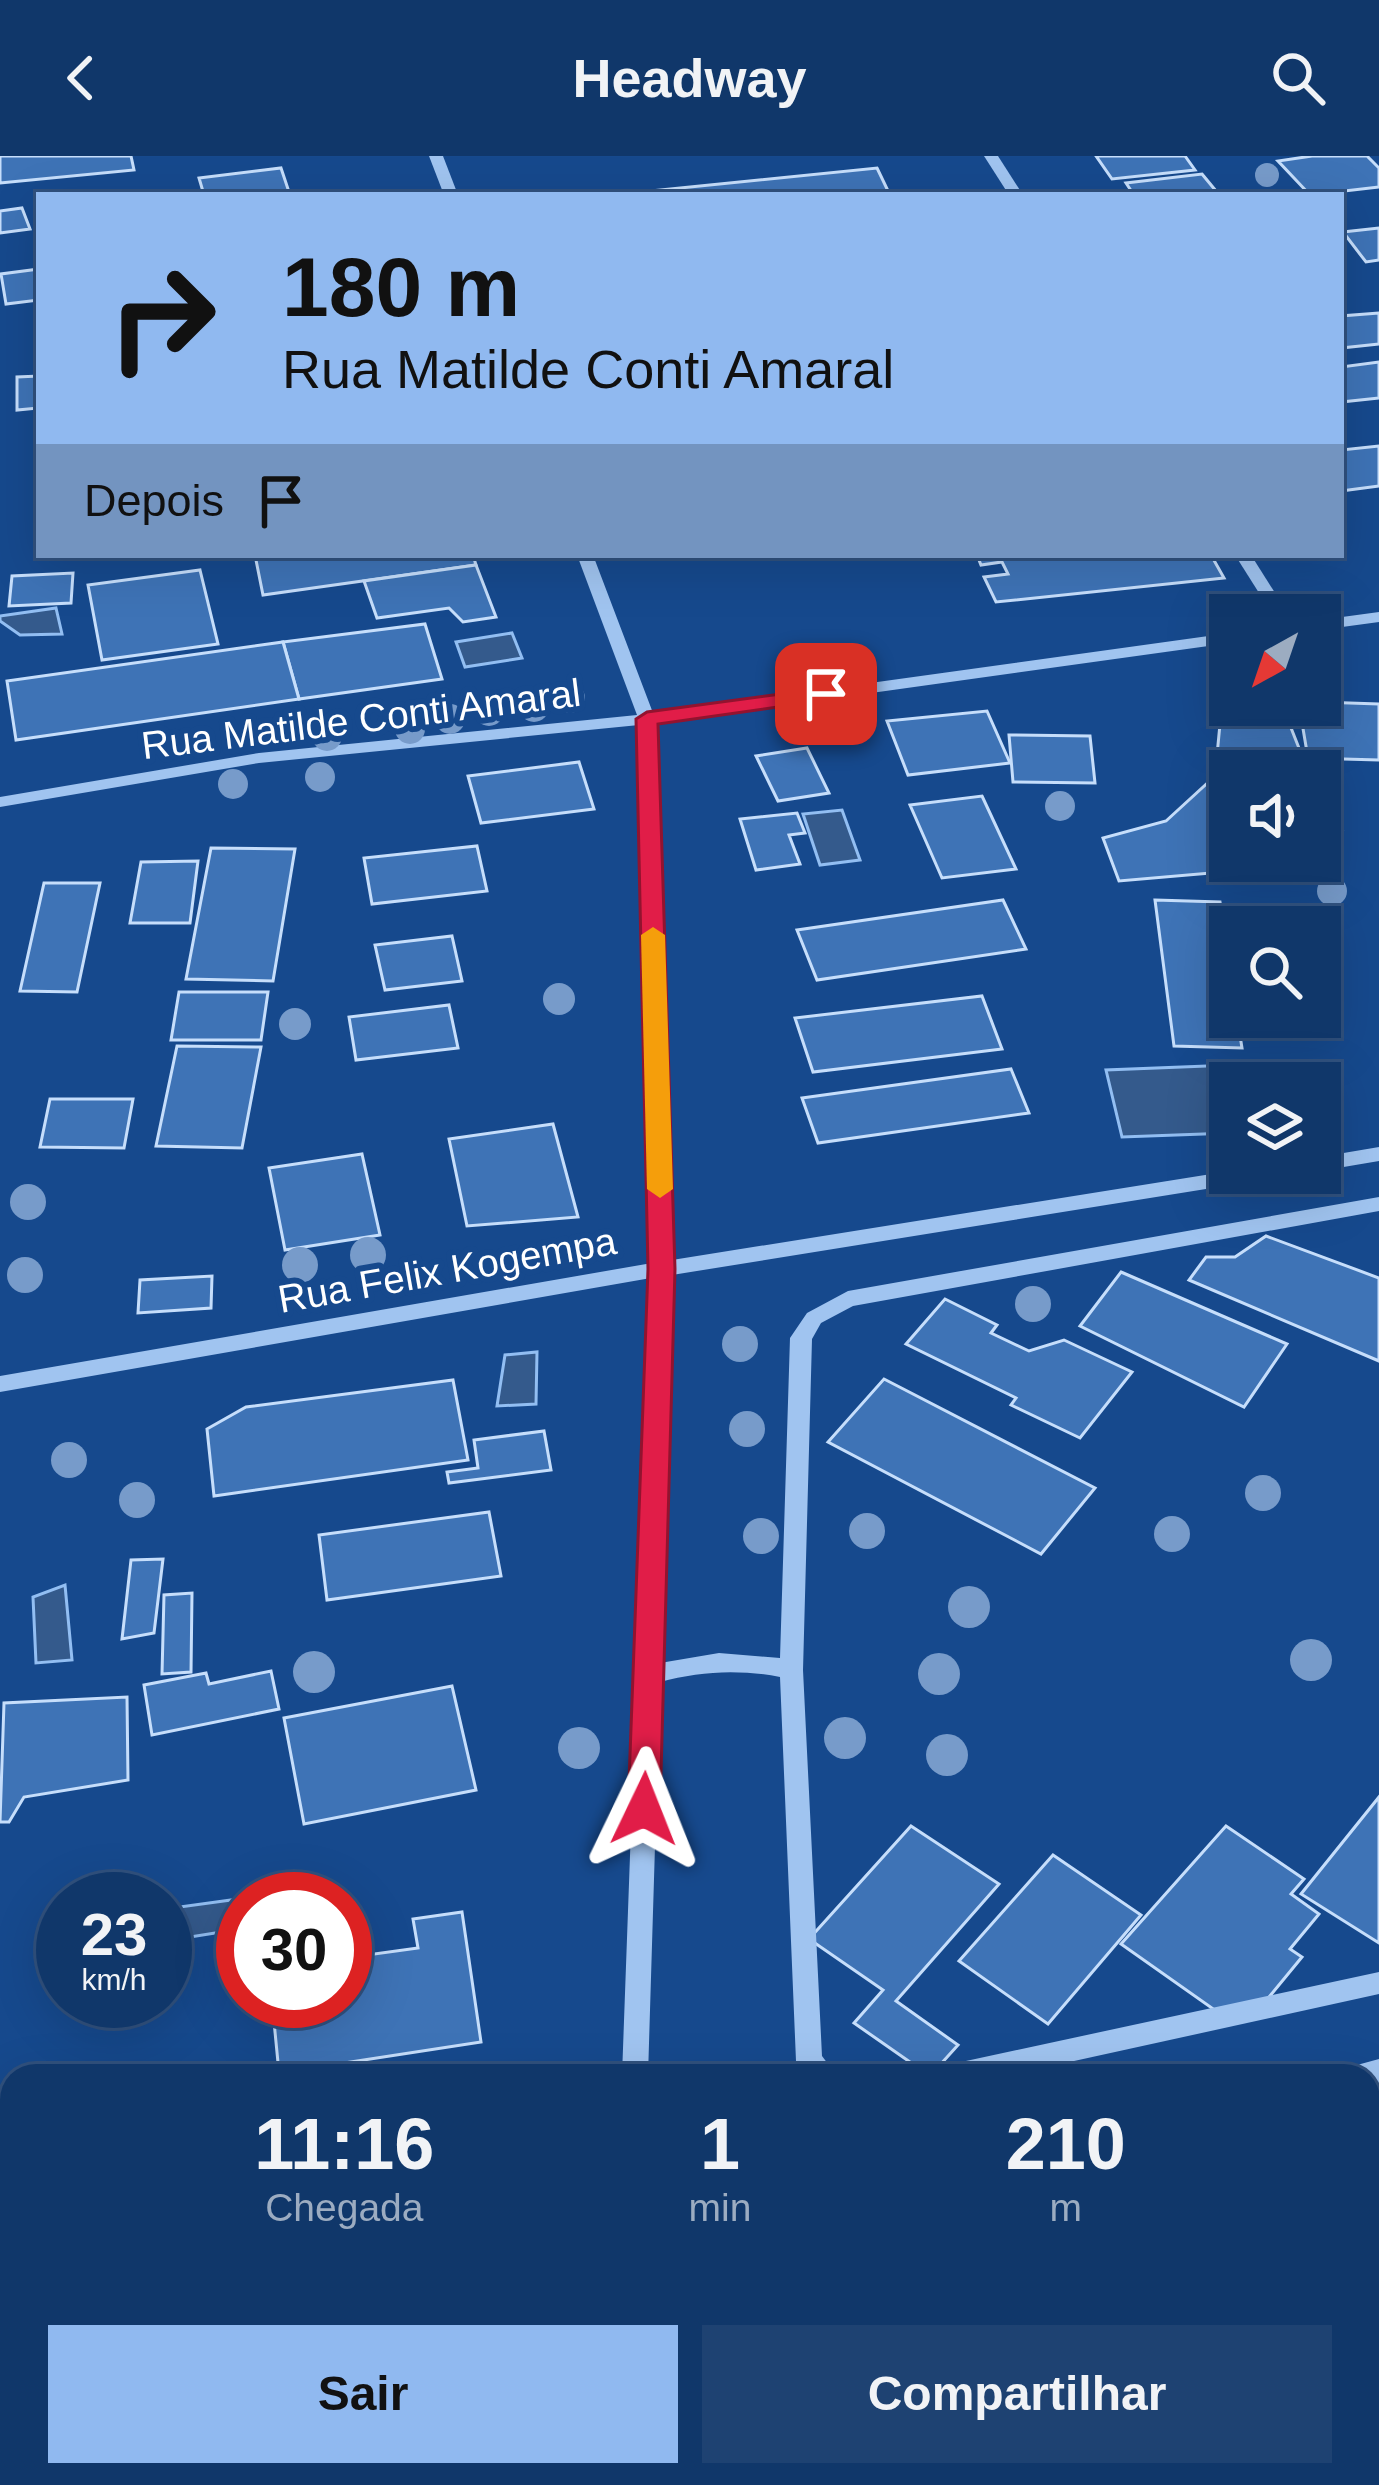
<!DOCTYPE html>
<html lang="pt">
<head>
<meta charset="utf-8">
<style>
	body { margin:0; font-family:Helvetica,sans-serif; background:#1e4272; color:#f1f3f6; height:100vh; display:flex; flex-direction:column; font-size:45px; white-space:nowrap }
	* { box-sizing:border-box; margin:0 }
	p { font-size:39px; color:#9cacc1 }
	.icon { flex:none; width:66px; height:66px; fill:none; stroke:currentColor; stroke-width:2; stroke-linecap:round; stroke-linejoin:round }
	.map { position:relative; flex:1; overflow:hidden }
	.drawer { position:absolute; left:0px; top:1908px; width:1380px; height:423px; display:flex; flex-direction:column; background:#10376a; border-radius:36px 36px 0 0; box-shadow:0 12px 48px #0002,0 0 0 3px #30517e }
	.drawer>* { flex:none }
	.banner { position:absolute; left:36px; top:36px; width:1308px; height:366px; border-radius:0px; box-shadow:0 12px 48px #0002,0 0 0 3px #30517e; background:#90b9f0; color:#111; overflow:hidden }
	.needle { width:78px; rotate:220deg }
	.fabs { position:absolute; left:1209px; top:438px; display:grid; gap:24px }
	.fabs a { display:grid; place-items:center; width:132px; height:132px; border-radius:0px; background:#10376a; box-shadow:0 12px 48px #0002,0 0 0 3px #30517e; font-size:60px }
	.speed { position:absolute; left:36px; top:1716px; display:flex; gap:24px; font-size:60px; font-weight:700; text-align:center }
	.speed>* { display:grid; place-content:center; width:156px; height:156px; border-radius:50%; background:#10376a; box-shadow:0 12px 48px #0002,0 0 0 3px #30517e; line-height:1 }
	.speed small { font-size:30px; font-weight:400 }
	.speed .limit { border:18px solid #d22; background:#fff; color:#111 }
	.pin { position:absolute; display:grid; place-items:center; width:102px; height:102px; color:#fff; margin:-51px; border-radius:24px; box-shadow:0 6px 18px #0006 }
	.me { position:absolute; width:132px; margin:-66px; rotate:2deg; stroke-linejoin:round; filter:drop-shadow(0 0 9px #0008) }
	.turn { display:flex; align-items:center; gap:42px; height:252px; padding:0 48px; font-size:54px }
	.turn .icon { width:156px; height:156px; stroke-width:2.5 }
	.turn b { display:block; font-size:84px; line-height:102px }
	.then { display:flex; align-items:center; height:114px; padding:0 48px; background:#0003; gap:24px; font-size:45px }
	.eta { display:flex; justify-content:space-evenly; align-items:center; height:204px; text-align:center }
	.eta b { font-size:72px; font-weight:600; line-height:84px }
	.button { display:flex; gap:24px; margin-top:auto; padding:24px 48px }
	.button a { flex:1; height:138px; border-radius:0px; background:#90b9f0; color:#111; font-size:48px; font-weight:600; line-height:138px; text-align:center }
	.button a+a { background:#1e4272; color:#f1f3f6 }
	header { display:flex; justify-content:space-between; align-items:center; height:156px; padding:0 48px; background:#10376a; font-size:54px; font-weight:600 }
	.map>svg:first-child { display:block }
	.water { fill:#345a8c; stroke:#92bef2; stroke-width:3 }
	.building { fill:#3e73b6; stroke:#c6defb; stroke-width:3 }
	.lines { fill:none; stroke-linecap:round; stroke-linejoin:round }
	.minor { fill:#a0c4f0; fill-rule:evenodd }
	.tree { fill:#779bca }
	.route { fill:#e11d48; stroke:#92132f; stroke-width:3 }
	.slow { fill:#f59e0b }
	.labels { text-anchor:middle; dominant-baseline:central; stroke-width:12; stroke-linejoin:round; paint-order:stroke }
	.street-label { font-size:39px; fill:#fff; stroke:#16498d }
</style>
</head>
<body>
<header><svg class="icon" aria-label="back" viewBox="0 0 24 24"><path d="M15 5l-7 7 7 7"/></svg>Headway<svg class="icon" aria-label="search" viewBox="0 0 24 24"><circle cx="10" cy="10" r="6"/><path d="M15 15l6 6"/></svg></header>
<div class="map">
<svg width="1379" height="2329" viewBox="0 0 1379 2329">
	<rect width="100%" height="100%" fill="#16498d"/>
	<g class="water">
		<path d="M56,452L62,478L20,479L0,465V460Z"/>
		<path d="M512,477L522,502L465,511L456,486Z"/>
		<path d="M842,654L860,704L820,709L803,658Z"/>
		<path d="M1232,909L1237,927H1230V977L1122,981L1106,914Z"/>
		<path d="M537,1196L536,1248L497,1250L505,1199Z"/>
		<path d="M65,1429L72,1504L36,1507L33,1441Z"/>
		<path d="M231,1744L234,1774L165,1785V1753Z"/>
	</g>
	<g class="building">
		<path d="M0,0H131L134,14L0,27Z"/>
		<path d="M1096,0H1185L1195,14L1112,23Z"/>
		<path d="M1312,0H1367L1379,12V31L1310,39L1278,5Z"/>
		<path d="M281,12L290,39H204L199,22Z"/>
		<path d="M877,12L890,39H611Z"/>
		<path d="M1202,18L1216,35L1134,39L1126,27Z"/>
		<path d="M22,52L30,73L0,77V55Z"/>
		<path d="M1379,72V104L1366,106L1343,76Z"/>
		<path d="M39,113V144L6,148L1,118Z"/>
		<path d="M1379,157V188L1341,192V160Z"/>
		<path d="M1379,206V242L1341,246V211Z"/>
		<path d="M39,220V252L17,254V221Z"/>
		<path d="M1379,290V330L1341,335V294Z"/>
		<path d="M255,399H473L476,409L263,439Z"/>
		<path d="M977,399H1211L1224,422L996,446L984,421L1008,418L1002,406L981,409Z"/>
		<path d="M476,409L496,461L463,466L449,452L377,462L364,425Z"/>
		<path d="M200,414L218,488L102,504L88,429Z"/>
		<path d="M73,417L71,447L9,450L12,420Z"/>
		<path d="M425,468L442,523L299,543L283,486Z"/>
		<path d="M283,486L299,543L16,584L7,525Z"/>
		<path d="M1223,537H1230V549H1282L1308,615H1230V705H1271L1257,713L1119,725L1103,682L1166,665L1215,620Z"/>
		<path d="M1320,546L1379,548V604L1308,602L1299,549Z"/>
		<path d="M987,555L1010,607L908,619L887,565Z"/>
		<path d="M1009,579L1090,580L1095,627L1013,626Z"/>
		<path d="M807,592L829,637L778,645L756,600Z"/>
		<path d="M579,606L594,653L481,667L468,620Z"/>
		<path d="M982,640L1016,713L942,722L910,649Z"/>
		<path d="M1320,646L1327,664L1342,675L1332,686L1320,685Z"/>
		<path d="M797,657L805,677L789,679L800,708L756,714L740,663Z"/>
		<path d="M477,690L487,735L372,748L364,702Z"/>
		<path d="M211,692L295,693L273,825L186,823Z"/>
		<path d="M198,705L190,767H130L141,706Z"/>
		<path d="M44,727H100L77,836L20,835Z"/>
		<path d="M1003,744L1026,793L817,824L797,774Z"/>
		<path d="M1155,744L1220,746L1230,814V861H1237L1242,892L1174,890Z"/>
		<path d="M452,780L462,825L385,834L375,789Z"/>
		<path d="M179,836H268L261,884H171Z"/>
		<path d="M982,840L1002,893L813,916L795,862Z"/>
		<path d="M449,849L458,892L356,904L349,861Z"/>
		<path d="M177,890L261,891L242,992L156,990Z"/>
		<path d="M1011,913L1029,957L818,987L802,942Z"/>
		<path d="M50,943H133L124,992L40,991Z"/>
		<path d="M553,968L578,1061L467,1070L449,983Z"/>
		<path d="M362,998L380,1079L285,1094L269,1012Z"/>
		<path d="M1266,1080L1379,1122V1205L1189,1124L1206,1101H1235Z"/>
		<path d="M1121,1116L1287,1188L1244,1251L1080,1170Z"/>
		<path d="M212,1120L211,1152L138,1157L140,1124Z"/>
		<path d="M945,1143L997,1169L991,1177L1029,1195L1064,1184L1132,1216L1080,1282L1011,1249L1016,1242L906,1188Z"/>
		<path d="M884,1223L1095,1332L1041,1398L828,1286Z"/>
		<path d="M453,1224L468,1304L214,1340L207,1273L246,1251Z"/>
		<path d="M544,1275L551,1314L449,1327L447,1316L478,1312L474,1284Z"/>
		<path d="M489,1356L501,1420L327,1444L319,1379Z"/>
		<path d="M163,1403L154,1477L122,1483L131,1404Z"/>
		<path d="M192,1437L191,1516L162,1518L164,1439Z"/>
		<path d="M271,1515L279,1553L152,1579L144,1529L206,1517L209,1528Z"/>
		<path d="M452,1530L476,1634L304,1668L284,1562Z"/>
		<path d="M127,1541L128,1624L24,1641L9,1666H0L4,1547Z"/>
		<path d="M1379,1641V1787L1301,1738Z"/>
		<path d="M911,1670L999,1728L896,1845L958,1889L930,1920L854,1867L883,1834L809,1783Z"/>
		<path d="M1226,1670L1304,1723L1291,1738L1319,1758L1290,1793L1302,1801L1265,1846L1216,1855L1121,1788Z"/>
		<path d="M1053,1699L1141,1759L1048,1868L959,1805Z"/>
		<path d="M462,1756L481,1886L279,1917L272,1845H345V1802L418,1792L413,1763Z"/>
		<path d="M1368,2134L1379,2142V2241L1368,2233Z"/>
		<rect x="672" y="2319" width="57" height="10"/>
		<path d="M759,2319H900L912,2329H750Z"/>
		<path d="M1125,2319H1169L1162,2329H1138Z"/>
		<path d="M1173,2319H1274L1286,2329H1165Z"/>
	</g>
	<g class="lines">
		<g class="minor">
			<path d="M429,0H443L458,39H444Z"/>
			<path d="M984,0H998L1023,39H1009Z"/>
			<path d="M577,399H593L653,557L1230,477V487L656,567L672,1104L1230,1015L1272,1017L1262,1024L672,1119L660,1507L719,1497L780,1502L790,1182L807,1157L848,1135L1379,1041V1055L853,1150L821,1167L812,1183L803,1514L822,1900L837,1920H807L796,1905L780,1521C739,1513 700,1515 660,1526L648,1920H622L651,1122L0,1236V1220L652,1107L639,569L259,607L0,651V641L259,597L637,559Z"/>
			<path d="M1235,399H1251L1289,459H1273Z"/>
			<path d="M1379,456V466L1320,474V464Z"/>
			<path d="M1379,991V1005L1320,1015V1001Z"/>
			<path d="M1379,1816V1838L1006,1920H939L943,1912L952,1908Z"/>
			<path d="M1379,1903V1927L1368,1929V1920H1342L1346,1912Z"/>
			<path d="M12,2207V2235L0,2238V2210Z"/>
			<path d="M603,2319H631L630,2329H602Z"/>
		</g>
	</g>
	<g class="tree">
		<circle cx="1267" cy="19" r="12"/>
		<circle cx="570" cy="542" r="15"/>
		<circle cx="534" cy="551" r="15"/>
		<circle cx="489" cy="555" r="15"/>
		<circle cx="450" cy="563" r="15"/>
		<circle cx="410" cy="573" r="15"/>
		<circle cx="327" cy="580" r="15"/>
		<circle cx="320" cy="621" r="15"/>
		<circle cx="233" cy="628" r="15"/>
		<circle cx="1060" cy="650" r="15"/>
		<circle cx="1332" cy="735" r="15"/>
		<circle cx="559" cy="843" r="16"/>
		<circle cx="295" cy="868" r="16"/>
		<circle cx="28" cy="1046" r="18"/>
		<circle cx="368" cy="1099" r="18"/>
		<circle cx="300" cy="1109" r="18"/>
		<circle cx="25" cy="1119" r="18"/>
		<circle cx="1033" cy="1148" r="18"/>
		<circle cx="740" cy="1188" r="18"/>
		<circle cx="747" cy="1273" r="18"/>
		<circle cx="69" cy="1304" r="18"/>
		<circle cx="1263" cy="1337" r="18"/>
		<circle cx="137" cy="1344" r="18"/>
		<circle cx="867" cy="1375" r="18"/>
		<circle cx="1172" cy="1378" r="18"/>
		<circle cx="761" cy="1380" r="18"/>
		<circle cx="969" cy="1451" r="21"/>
		<circle cx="1311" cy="1504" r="21"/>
		<circle cx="314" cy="1516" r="21"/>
		<circle cx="939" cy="1518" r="21"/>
		<circle cx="845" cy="1582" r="21"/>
		<circle cx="579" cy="1592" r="21"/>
		<circle cx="947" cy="1599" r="21"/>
	</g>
	<path class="route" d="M826,532L834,534V543L658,568L675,1113L660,1653L655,1663L644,1667L633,1663L628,1653L648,1113L636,563L647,556Z"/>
	<path class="slow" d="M653,771L665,779L673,1033L660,1042L647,1033L641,779Z"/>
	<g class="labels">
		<g class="street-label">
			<text transform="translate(361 563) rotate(-7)">Rua Matilde Conti Amaral</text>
			<text transform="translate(447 1114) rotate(-10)">Rua Felix Kogempa</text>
		</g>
	</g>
</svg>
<div class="fabs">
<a><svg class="needle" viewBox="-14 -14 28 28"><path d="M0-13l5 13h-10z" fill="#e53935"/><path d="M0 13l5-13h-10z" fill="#9cacc1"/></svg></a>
<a><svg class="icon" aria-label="sound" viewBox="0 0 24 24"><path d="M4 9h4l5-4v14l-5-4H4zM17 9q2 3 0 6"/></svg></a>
<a><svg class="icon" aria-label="search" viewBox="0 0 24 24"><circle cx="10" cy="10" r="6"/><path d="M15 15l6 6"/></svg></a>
<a><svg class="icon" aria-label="layers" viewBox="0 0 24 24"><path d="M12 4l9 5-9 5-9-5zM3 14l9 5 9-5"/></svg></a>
</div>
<div class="speed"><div>23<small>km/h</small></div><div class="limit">30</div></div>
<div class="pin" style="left:826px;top:538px;background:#d93025"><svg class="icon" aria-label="arrive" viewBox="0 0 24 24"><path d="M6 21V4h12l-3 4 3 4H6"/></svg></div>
<svg class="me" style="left:644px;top:1653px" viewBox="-20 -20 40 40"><path d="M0-17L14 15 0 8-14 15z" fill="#e11d48" stroke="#fff" stroke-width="4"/></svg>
<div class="banner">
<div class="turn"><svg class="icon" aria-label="right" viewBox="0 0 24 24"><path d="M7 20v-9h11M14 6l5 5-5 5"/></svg><div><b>180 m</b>Rua Matilde Conti Amaral</div></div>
<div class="then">Depois<svg class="icon" aria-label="arrive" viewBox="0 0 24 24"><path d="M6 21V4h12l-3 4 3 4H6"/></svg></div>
</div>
<section class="drawer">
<div class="eta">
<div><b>11:16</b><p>Chegada</p></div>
<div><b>1</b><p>min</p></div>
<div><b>210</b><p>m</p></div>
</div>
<div class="button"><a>Sair</a><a>Compartilhar</a></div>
</section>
</div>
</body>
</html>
